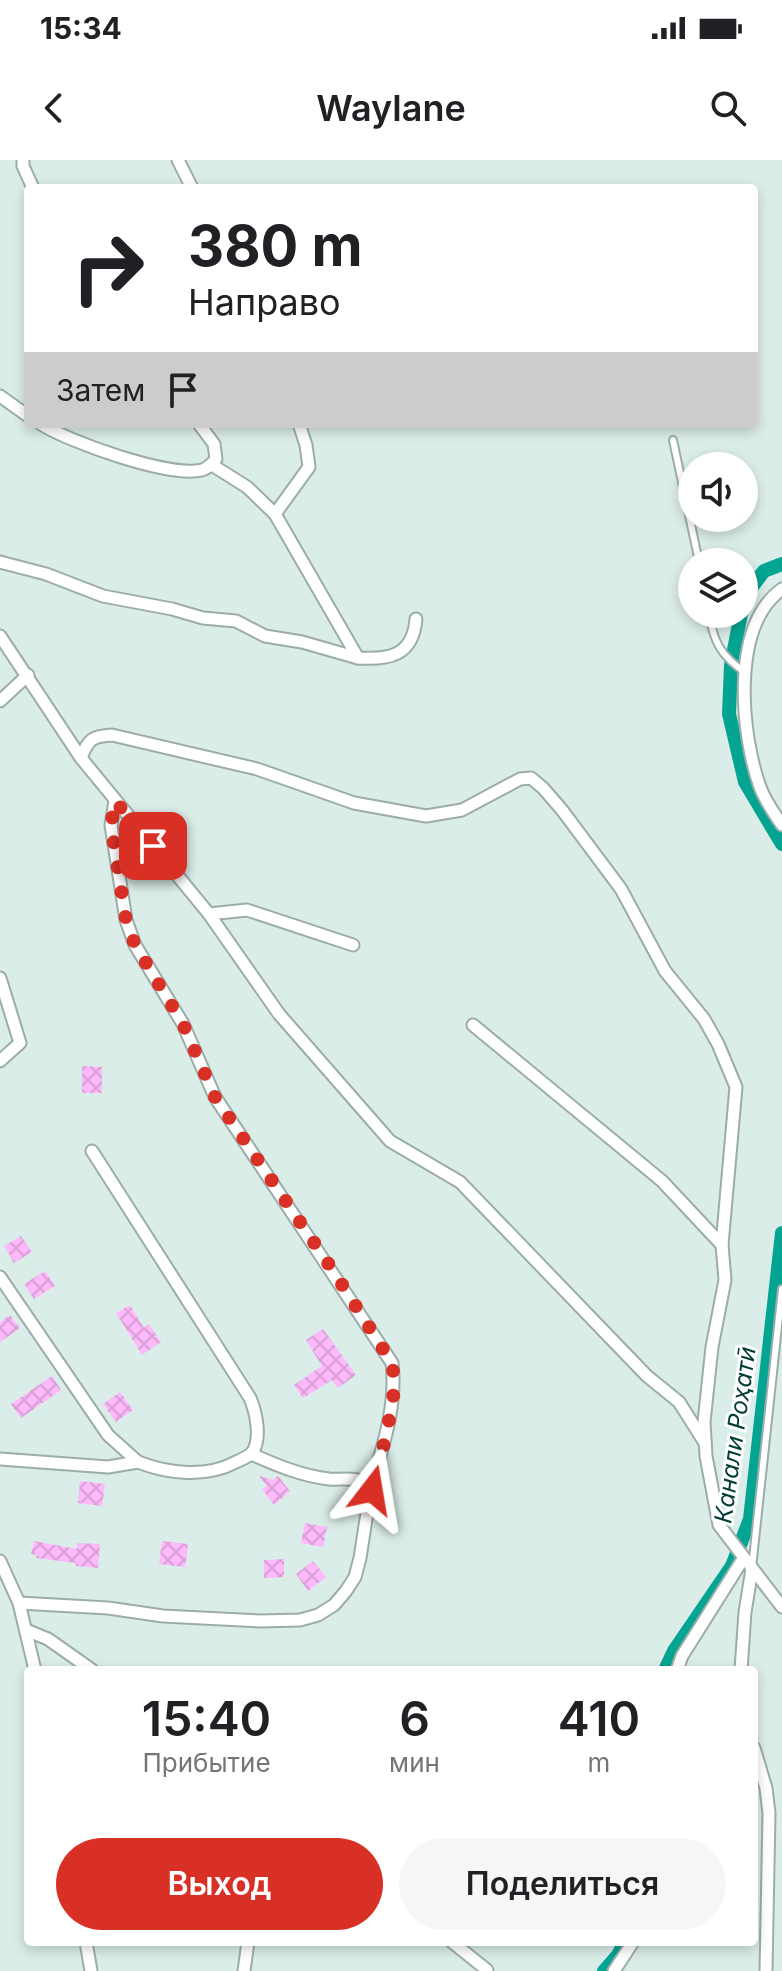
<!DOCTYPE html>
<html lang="ru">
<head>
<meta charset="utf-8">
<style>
	body { margin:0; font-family:Inter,sans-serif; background:#f6f6f6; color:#202124; height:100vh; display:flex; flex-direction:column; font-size:30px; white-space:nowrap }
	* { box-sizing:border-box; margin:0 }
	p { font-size:26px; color:#757577 }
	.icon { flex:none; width:44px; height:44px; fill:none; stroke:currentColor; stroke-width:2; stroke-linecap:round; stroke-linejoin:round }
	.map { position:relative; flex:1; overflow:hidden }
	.details { position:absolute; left:24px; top:1506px; width:734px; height:280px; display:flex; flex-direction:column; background:#fff; border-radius:8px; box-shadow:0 4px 12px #0003 }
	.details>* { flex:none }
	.top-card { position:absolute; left:24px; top:24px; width:734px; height:244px; border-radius:8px; box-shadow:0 4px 12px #0003; background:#fff; color:#202124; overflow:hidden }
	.tools { position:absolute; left:678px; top:292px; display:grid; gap:16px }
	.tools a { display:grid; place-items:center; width:80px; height:80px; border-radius:50%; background:#fff; box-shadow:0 4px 12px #0003; font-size:40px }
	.pin { position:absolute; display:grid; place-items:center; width:68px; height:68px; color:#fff; margin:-34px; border-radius:16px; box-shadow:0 4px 12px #0006 }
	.me { position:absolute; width:88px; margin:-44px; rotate:14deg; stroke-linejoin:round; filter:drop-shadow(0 0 6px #0008) }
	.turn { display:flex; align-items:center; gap:28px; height:168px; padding:0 32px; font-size:36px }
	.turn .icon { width:104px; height:104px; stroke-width:2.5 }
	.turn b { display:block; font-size:56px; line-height:68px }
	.then { display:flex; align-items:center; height:76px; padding:0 32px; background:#0003; gap:16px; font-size:30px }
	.eta { display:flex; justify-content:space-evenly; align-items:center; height:136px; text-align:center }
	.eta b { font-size:48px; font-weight:600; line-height:56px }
	.cta { display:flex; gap:16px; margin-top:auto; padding:16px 32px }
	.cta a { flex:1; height:92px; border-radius:48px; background:#d93025; color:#fff; font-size:32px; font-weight:600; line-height:92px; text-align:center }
	.cta a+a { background:#f6f6f6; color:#202124 }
	.status { display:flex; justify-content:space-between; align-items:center; height:56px; padding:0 40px; background:#fff; direction:ltr }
	.status svg { height:22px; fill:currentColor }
	header { display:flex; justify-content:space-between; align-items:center; height:104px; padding:0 32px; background:#fff; font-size:36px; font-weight:600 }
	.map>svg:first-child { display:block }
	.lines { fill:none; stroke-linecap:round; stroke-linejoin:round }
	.canal { stroke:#04a492; stroke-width:14 }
	.building { fill:url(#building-cross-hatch) }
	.service-casing { stroke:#9cada9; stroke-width:10 }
	.minor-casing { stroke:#9cada9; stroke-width:15 }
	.service { stroke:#fff; stroke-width:6 }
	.minor { stroke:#fff; stroke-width:11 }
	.route { stroke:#d93025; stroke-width:14; stroke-dasharray:0 25.2 }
	.labels { text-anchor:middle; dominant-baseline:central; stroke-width:6; stroke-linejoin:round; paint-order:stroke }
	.water-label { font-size:24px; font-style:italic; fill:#003d35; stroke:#fff }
</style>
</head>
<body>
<div class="status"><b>15:34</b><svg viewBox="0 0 49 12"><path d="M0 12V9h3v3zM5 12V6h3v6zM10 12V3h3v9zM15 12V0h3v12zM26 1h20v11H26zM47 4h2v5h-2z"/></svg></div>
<header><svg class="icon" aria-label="back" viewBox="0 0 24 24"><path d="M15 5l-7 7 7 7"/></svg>Waylane<svg class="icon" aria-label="search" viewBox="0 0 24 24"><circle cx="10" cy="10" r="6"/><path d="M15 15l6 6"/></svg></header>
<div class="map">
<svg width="782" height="1811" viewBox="0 0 782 1811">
	<defs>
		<pattern id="building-cross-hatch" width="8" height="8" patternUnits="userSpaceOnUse" patternTransform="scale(2)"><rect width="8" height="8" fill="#feb9fb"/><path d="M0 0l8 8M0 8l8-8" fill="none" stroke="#d99fd7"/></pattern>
	</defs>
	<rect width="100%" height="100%" fill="#dbede9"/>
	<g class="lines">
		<g class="canal">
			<path d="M744,437L764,411L782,404"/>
			<path d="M741,454L731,505L729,554L745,622L782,684"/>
			<path d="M665,1510L674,1491L732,1406L750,1359L782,1073"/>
			<path d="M604,1811L618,1795L625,1782"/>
		</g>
	</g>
	<g class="building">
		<path d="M82,906L102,907V933H82Z"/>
		<path d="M21,1076L32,1092L14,1103L4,1086Z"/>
		<path d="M45,1111L55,1126L34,1139L24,1124Z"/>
		<path d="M130,1145L144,1168L149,1164L161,1182L142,1195L116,1153Z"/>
		<path d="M10,1155L20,1168L0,1182V1162Z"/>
		<path d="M323,1169L356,1215L338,1228L332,1220L303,1238L294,1225L322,1206L306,1180Z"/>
		<path d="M52,1216L61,1230L21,1258L11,1244Z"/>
		<path d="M120,1232L133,1250L116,1262L103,1244Z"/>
		<path d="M259,1316L273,1320L278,1316L290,1331L274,1345L262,1329L267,1326Z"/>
		<path d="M80,1321L105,1324L102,1346L78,1343Z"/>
		<path d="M305,1363L327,1367L323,1387L301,1383Z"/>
		<path d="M34,1381L77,1389V1383L100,1384L98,1408L76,1406V1403L36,1398L37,1395L31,1394Z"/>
		<path d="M162,1381L188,1384L185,1407L159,1404Z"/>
		<path d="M284,1399V1417L264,1418V1400Z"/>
		<path d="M313,1401L326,1417L308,1431L296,1414Z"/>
	</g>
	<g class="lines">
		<defs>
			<g id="service">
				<path d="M673,280L699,402"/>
				<path d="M709,454C714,483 721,496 746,513"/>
				<path d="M752,1408L782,1129"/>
			</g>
			<g id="minor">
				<path d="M23,0V6L33,28"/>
				<path d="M178,0L192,28"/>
				<path d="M0,236L28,256"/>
				<path d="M41,264C69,282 170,318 202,310C208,308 212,304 216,299L214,284L199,264"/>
				<path d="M212,305L247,327L275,354L358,498C389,500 413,496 416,459"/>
				<path d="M275,354L309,307L306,285L299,264"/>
				<path d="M0,402L46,414L103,436L172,449L203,458L236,461L265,476L302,482L358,498"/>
				<path d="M782,429C730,466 741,574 760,627C765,641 774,653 782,665"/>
				<path d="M0,476L81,598L209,754L279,854L390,981L460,1022L647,1216L679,1242L705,1283"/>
				<path d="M0,541L28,515"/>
				<path d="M81,598C88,579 93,576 112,575L257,609L354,643L426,656L462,650L520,619L531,618L543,628L562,650L621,729L665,811L704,859L718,884L736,927L722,1085L725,1120L712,1187L704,1262L706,1296L719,1365L782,1447"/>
				<path d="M115,641L111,665L126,760L135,785L183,864L215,937L392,1203C397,1246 383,1286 371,1327"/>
				<path d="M209,754L247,750L353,785"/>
				<path d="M0,818L20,883L0,901"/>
				<path d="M473,865L662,1021L722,1085"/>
				<path d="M92,991L250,1238C256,1252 262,1279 252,1293C248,1297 240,1300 236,1302C206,1318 169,1314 138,1302"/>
				<path d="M0,1117L108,1275L138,1302L108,1307L0,1299"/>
				<path d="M0,1401L19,1443L35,1510"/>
				<path d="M19,1443L108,1448L163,1456L260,1461L300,1460L318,1455L334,1445L346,1431L355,1417L360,1398L371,1327C360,1316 344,1320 329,1319C302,1316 276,1305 251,1294"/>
				<path d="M26,1470L48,1479L92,1510"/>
				<path d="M677,1510L682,1496L743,1399"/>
				<path d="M741,1510L745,1452L752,1409"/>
				<path d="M754,1588L766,1628L769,1653L766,1811"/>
				<path d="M86,1782L91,1811"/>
				<path d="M452,1782L487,1810"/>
				<path d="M244,1811L248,1782"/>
				<path d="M614,1811L633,1782"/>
			</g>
		</defs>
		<use href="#service" class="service-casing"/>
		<use href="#minor" class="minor-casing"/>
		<use href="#service" class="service"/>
		<use href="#minor" class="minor"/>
	</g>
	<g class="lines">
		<path class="route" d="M153,686L115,641L111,665L126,760L135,785L183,864L215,937L334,1112L392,1203L395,1226L387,1272L372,1330"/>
	</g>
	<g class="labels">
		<g class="water-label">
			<text transform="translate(735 1275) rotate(-82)">Канали Роҳатӣ</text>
		</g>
	</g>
</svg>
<div class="tools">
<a><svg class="icon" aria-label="sound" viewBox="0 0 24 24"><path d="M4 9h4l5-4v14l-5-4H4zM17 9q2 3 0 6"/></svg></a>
<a><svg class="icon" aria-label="layers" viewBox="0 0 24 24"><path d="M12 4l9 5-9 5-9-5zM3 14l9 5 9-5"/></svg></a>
</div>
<div class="pin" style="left:153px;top:686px;background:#d93025"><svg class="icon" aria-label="arrive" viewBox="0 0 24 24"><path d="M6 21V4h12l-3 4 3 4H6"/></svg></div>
<svg class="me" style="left:372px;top:1330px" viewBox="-20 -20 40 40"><path d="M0-17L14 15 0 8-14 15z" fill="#d93025" stroke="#fff" stroke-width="4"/></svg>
<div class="top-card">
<div class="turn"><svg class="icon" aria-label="right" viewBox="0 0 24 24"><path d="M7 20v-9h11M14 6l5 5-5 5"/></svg><div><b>380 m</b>Направо</div></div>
<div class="then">Затем<svg class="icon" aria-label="arrive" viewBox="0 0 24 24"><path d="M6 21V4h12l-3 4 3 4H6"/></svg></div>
</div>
<section class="details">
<div class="eta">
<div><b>15:40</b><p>Прибытие</p></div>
<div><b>6</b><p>мин</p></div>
<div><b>410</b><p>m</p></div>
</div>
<div class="cta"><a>Выход</a><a>Поделиться</a></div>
</section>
</div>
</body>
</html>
